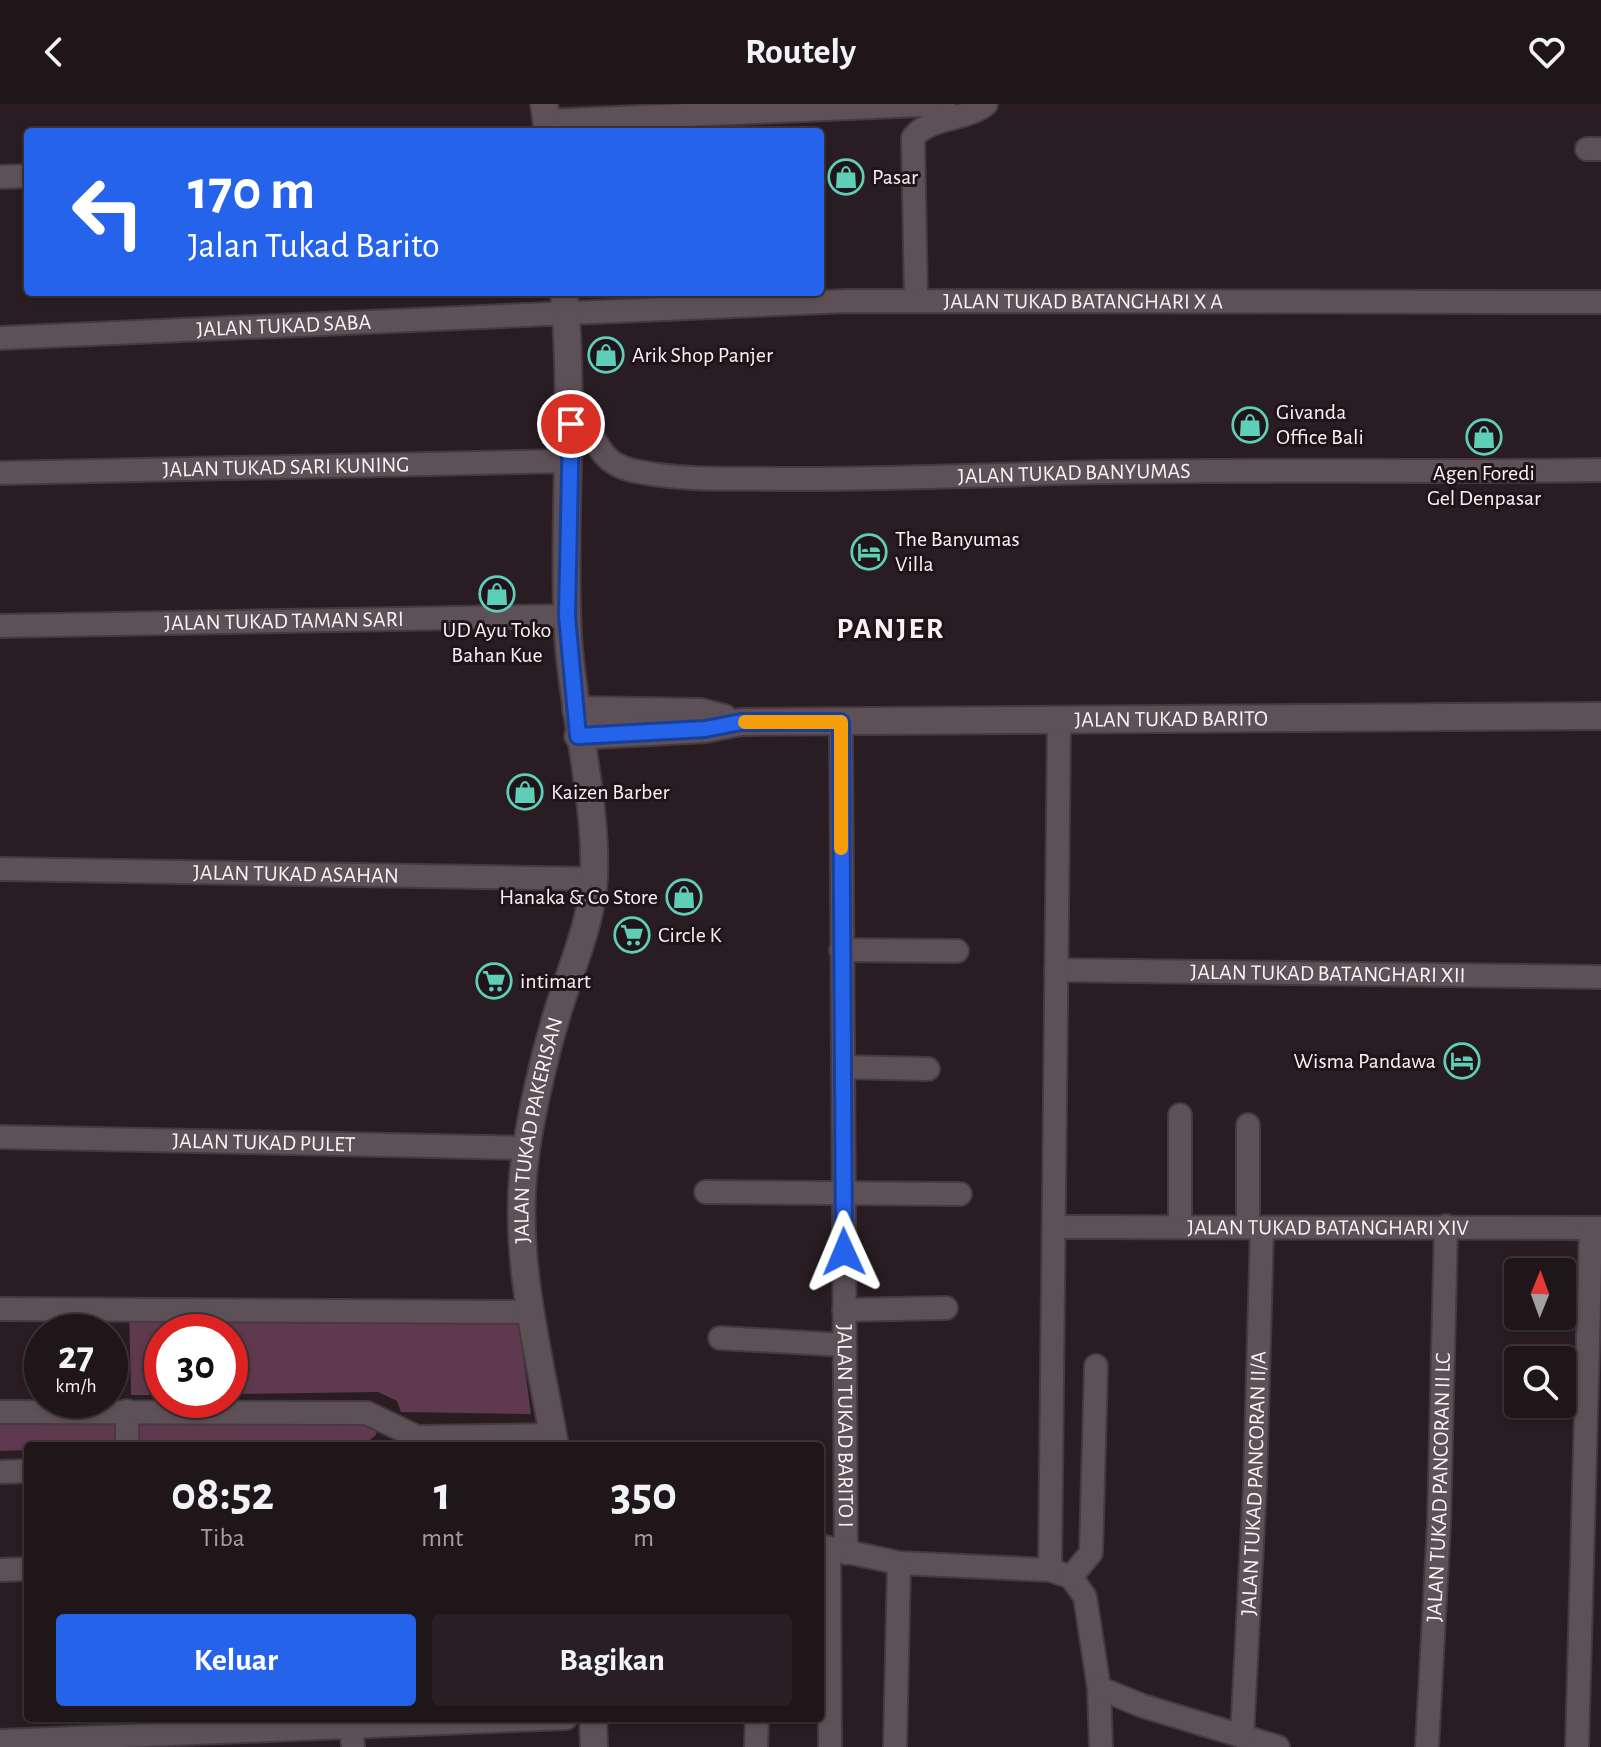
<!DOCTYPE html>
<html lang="id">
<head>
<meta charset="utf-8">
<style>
	body { margin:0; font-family:"Alegreya Sans",sans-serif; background:#271f23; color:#f1f3f6; height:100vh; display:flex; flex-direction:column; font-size:30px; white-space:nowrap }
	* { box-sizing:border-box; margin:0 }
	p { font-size:26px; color:#a19fa2 }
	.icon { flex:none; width:44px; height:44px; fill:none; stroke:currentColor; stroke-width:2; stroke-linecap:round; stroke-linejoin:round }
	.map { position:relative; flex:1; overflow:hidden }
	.sheet { position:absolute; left:24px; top:1338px; width:800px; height:280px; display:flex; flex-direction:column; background:#1f161a; border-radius:8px; box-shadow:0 2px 6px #0004,0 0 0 2px #3c3539 }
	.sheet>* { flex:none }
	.banner { position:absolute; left:24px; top:24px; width:800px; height:168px; border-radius:8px; box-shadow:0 2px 6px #0004,0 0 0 2px #3c3539; background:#2563eb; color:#fff; overflow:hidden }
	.needle { width:52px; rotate:1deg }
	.fabs { position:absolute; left:1504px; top:1154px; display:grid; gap:16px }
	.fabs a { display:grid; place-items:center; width:72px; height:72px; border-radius:8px; background:#1f161a; box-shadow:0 2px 6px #0004,0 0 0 2px #3c3539; font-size:40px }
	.speed { position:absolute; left:24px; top:1210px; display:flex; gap:16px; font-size:40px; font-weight:700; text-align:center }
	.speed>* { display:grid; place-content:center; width:104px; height:104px; border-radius:50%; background:#1f161a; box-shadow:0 2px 6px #0004,0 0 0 2px #3c3539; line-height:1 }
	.speed small { font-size:20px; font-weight:400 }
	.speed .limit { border:12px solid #d22; background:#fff; color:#111 }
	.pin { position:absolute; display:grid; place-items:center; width:68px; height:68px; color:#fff; margin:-34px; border:4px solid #fff; border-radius:50%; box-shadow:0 2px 8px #0007 }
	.me { position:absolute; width:88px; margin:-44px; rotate:359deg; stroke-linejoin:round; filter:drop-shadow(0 0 6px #0008) }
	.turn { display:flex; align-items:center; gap:28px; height:168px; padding:0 32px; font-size:36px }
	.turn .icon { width:104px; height:104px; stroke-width:2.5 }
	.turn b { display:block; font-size:56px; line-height:68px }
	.eta { display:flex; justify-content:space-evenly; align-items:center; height:136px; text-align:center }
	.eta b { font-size:48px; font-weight:700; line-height:56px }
	.action { display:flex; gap:16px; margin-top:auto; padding:16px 32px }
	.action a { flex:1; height:92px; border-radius:8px; background:#2563eb; color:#fff; font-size:32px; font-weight:700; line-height:92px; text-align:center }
	.action a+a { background:#271f23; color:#f1f3f6 }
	header { display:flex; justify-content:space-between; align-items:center; height:104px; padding:0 32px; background:#1f161a; font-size:36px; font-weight:700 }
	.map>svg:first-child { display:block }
	.green { fill:#5f394e }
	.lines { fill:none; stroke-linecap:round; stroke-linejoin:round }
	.minor-casing { stroke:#453a40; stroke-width:26 }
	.tertiary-casing { stroke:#453a40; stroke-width:30 }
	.minor { stroke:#5e5057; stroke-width:22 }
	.tertiary { stroke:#5e5057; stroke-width:26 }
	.route-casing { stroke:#184099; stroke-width:20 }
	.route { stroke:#2563eb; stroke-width:14 }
	.slow { stroke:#f59e0b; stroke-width:14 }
	.labels { text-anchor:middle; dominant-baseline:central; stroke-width:6; stroke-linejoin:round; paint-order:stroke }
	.poi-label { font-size:22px; fill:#faf1f5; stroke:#20141a; text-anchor:start }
	.street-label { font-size:22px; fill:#faf1f5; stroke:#20141a }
	.district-label { font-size:30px; font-weight:bold; letter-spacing:2px; fill:#faf1f5; stroke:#20141a }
</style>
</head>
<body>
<header><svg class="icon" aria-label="back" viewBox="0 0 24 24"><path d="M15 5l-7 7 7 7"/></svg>Routely<svg class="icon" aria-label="heart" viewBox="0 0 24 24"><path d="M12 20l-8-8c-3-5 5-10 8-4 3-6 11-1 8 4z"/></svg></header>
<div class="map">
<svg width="1601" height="1643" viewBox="0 0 1601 1643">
	<rect width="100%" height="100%" fill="#291d23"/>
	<g class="green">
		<path d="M129,1203L517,1207L531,1310L401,1308L397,1297L378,1288L230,1290V1228H162V1291H131Z"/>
		<path d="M366,1309L378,1321L376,1331L370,1336L140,1342L136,1339V1319Z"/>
		<path d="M0,1314H116L115,1339L108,1342H28V1346L0,1347Z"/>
	</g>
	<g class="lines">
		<defs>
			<g id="minor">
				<path d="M546,17L944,0"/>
				<path d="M1587,45H1601"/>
				<path d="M0,73L28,72"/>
				<path d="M916,196L913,34C929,12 966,17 986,0"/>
				<path id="s1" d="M0,234L847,197L1601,198"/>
				<path id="s2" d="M571,320C607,329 588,359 640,368C687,377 737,374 785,375C878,375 970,372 1063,369C1242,364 1422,369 1601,366"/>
				<path id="s3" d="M0,369L570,357"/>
				<path id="s4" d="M0,522L567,512"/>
				<path id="s5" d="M841,618L846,1449"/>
				<path id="s6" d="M0,765L594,775"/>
				<path d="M841,846L957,847"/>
				<path id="s7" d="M1056,866L1601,873"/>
				<path d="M843,963L928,965"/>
				<path d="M1180,1011V1123"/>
				<path d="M1248,1021V1123"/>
				<path id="s8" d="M0,1033L528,1044"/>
				<path d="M706,1088L960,1090"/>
				<path id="s9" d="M1056,1123L1601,1124"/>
				<path d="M0,1205L532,1208"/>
				<path d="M844,1206L946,1204"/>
				<path d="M720,1234L845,1241"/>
				<path d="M127,1307V1342"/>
				<path d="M0,1308L367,1309L417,1333L553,1331"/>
				<path d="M0,1368L28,1367"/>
				<path d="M820,1442L899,1459L1050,1466L1071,1473L1085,1493L1099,1584L1101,1643"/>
				<path d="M829,1444L830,1643"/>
				<path d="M0,1466L28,1465"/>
				<path d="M1050,1466L1059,617"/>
				<path d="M1071,1473L1091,1449L1096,1262"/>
				<path d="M1099,1584L1143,1602L1278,1643"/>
				<path d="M351,1621L353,1643"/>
				<path id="s10" d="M1242,1633L1255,1381L1262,1124"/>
				<path d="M0,1637L566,1614"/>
				<path d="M756,1643L757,1614"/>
				<path d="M895,1643L899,1459"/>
				<path id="s11" d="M1427,1643L1439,1419L1446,1122"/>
				<path d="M1577,1643L1591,1124"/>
			</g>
			<g id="tertiary">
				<path d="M544,0L548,28"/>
				<path d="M576,606L701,608L724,614"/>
				<path id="s12" d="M578,632L705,625L741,618L1601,612"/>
				<path id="s13" d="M555,1342C540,1254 515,1162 523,1072C527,1026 544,952 558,907C571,864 592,818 594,773C597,695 573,611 568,532C562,417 575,304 564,188"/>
				<path d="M593,1614L594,1643"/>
			</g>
		</defs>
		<use href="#minor" class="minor-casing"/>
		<use href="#tertiary" class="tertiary-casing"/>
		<use href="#minor" class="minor"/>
		<use href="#tertiary" class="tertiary"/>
	</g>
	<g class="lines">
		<defs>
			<path id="route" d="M571,320L567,512L578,632L705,625L741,618H841L844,1148"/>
		</defs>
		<use href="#route" class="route-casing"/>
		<use href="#route" class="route"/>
		<path class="slow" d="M745,618H841V744"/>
	</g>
	<defs>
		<symbol id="shop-ring" viewBox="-11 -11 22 22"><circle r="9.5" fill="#20141a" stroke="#5eceb7" stroke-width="1.5"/><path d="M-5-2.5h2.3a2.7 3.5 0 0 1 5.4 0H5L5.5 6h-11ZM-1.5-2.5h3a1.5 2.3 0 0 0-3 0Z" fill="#5eceb7"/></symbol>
		<symbol id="hotel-ring" viewBox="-11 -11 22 22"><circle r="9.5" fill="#20141a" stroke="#5eceb7" stroke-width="1.5"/><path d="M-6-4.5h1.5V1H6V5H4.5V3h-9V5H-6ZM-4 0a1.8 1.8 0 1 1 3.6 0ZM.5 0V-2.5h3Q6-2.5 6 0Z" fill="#5eceb7"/></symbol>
		<symbol id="supermarket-ring" viewBox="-11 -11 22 22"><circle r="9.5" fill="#20141a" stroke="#5eceb7" stroke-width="1.5"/><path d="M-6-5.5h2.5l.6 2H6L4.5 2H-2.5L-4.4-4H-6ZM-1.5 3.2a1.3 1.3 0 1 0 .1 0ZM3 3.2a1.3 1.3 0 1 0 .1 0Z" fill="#5eceb7"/></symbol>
	</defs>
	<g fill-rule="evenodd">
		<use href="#shop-ring" x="826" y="53" width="40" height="40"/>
		<use href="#shop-ring" x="586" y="231" width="40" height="40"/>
		<use href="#shop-ring" x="1230" y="301" width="40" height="40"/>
		<use href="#shop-ring" x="1464" y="313" width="40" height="40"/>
		<use href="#hotel-ring" x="849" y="428" width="40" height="40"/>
		<use href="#shop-ring" x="477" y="470" width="40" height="40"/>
		<use href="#shop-ring" x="505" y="668" width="40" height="40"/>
		<use href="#shop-ring" x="664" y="773" width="40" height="40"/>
		<use href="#supermarket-ring" x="612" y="811" width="40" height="40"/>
		<use href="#supermarket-ring" x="474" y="857" width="40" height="40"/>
		<use href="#hotel-ring" x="1442" y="937" width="40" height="40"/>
	</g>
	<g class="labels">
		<g class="poi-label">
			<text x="872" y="73">Pasar</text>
			<text x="632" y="251">Arik Shop Panjer</text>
			<text x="1276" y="308">Givanda<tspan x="1276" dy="25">Office Bali</tspan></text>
			<text x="1484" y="369" text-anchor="middle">Agen Foredi<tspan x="1484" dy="25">Gel Denpasar</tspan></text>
			<text x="895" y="435">The Banyumas<tspan x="895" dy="25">Villa</tspan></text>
			<text x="497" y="526" text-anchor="middle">UD Ayu Toko<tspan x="497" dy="25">Bahan Kue</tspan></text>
			<text x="551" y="688">Kaizen Barber</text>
			<text x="658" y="793" text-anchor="end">Hanaka &amp; Co Store</text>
			<text x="658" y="831">Circle K</text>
			<text x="520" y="877">intimart</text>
			<text x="1436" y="957" text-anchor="end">Wisma Pandawa</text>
		</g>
		<g class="street-label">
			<text stroke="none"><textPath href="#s1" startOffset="1084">JALAN TUKAD BATANGHARI X A</textPath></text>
			<text stroke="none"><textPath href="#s1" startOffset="284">JALAN TUKAD SABA</textPath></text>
			<text stroke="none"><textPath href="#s3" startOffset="286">JALAN TUKAD SARI KUNING</textPath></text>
			<text stroke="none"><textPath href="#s2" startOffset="522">JALAN TUKAD BANYUMAS</textPath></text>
			<text stroke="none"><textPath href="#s4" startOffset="284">JALAN TUKAD TAMAN SARI</textPath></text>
			<text stroke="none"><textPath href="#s12" startOffset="594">JALAN TUKAD BARITO</textPath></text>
			<text stroke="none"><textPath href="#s6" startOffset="296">JALAN TUKAD ASAHAN</textPath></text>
			<text stroke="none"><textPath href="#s7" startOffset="272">JALAN TUKAD BATANGHARI XII</textPath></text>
			<text stroke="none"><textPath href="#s13" startOffset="320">JALAN TUKAD PAKERISAN</textPath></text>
			<text stroke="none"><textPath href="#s8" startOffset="264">JALAN TUKAD PULET</textPath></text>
			<text stroke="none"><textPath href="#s9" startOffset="272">JALAN TUKAD BATANGHARI XIV</textPath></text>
			<text stroke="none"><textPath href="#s5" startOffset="704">JALAN TUKAD BARITO I</textPath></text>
			<text stroke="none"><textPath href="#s10" startOffset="254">JALAN TUKAD PANCORAN II/A</textPath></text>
			<text stroke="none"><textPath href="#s11" startOffset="260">JALAN TUKAD PANCORAN II LC</textPath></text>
		</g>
		<g class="district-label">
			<text x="891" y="525">PANJER</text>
		</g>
	</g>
</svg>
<div class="fabs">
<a><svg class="needle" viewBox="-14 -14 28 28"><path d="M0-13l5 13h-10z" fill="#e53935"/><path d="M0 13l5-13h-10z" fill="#a19fa2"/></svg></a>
<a><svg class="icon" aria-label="search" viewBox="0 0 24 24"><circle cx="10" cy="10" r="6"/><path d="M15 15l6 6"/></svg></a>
</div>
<div class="speed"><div>27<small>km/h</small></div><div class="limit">30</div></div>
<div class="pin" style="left:571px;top:320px;background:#d93025"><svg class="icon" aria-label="arrive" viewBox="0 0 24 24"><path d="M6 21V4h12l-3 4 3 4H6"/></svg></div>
<svg class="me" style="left:844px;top:1148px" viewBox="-20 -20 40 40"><path d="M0-17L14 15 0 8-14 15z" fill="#2563eb" stroke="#fff" stroke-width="4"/></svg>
<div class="banner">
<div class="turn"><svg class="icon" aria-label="left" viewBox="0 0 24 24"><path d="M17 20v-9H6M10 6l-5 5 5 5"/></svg><div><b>170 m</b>Jalan Tukad Barito</div></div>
</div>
<section class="sheet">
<div class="eta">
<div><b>08:52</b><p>Tiba</p></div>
<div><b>1</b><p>mnt</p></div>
<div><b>350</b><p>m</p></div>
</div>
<div class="action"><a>Keluar</a><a>Bagikan</a></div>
</section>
</div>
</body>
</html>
